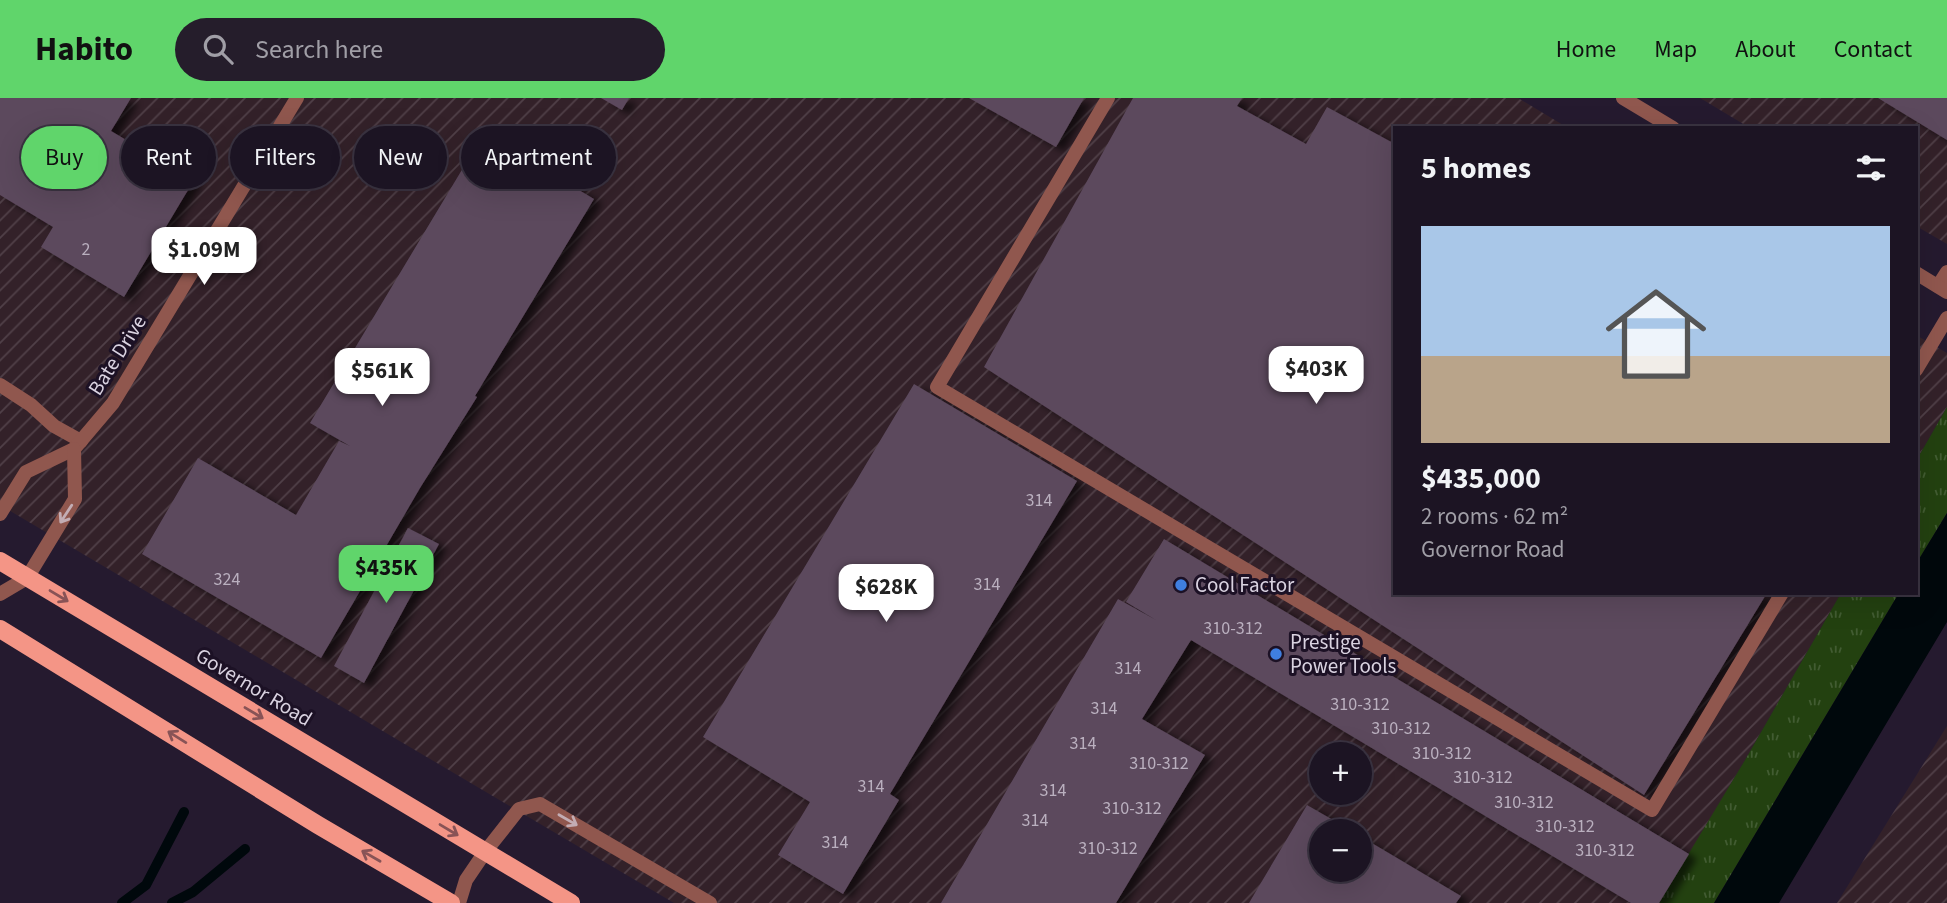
<!DOCTYPE html>
<meta charset="utf-8">
<style>
:root{--surface:#1c1423;--page:#251d2b;--text:#f1f3f6;--muted:#a09ea6;--line:#3a3341;--accent:#60d56b}
body{margin:0;font-family:"Source Sans 3",sans-serif;background:var(--page);color:var(--text);height:100vh;display:flex;flex-direction:column;font-size:26px;white-space:nowrap}
*{box-sizing:border-box;margin:0}
p{font-size:23px;color:var(--muted)}
.icon{flex:none;width:38px;height:38px;fill:none;stroke:currentColor;stroke-width:2;stroke-linecap:round;stroke-linejoin:round}
.map{position:relative;flex:1;overflow:hidden}
.drawer{position:absolute;left:1393px;top:28px;width:525px;height:469px;display:flex;flex-direction:column;background:var(--surface);border-radius:0px;box-shadow:0 7px 28px #0002,0 0 0 2px var(--line)}
.drawer>*{flex:none}
.guide{position:absolute;left:21px;top:28px;width:665px;height:63px;display:flex;gap:14px}
.buttons{position:absolute;left:1309px;top:644px;display:grid;gap:14px}
.buttons a{display:grid;place-items:center;width:63px;height:63px;border-radius:50%;background:var(--surface);box-shadow:0 7px 28px #0002,0 0 0 2px var(--line);font-size:35px}
.price{position:absolute;translate:-50% -60px;padding:0 16px;border-radius:14px;background:#fff;color:#222;font-size:23px;line-height:46px;filter:drop-shadow(0 2px 4px #0008)}
.price::after{content:'';position:absolute;left:50%;top:42px;width:21px;height:16px;margin-left:-10px;background:inherit;clip-path:polygon(0 0,100% 0,50% 100%)}
.price.selected{background:var(--accent);color:#111}
ul{padding:0;list-style:none}
li{display:grid;align-content:center;gap:14px;height:371px;padding:0 28px}
li+li{border-top:2px solid var(--line)}
li span{display:grid;place-items:center;height:217px;border-radius:0px;color:#555}
li>.icon{margin-inline-start:auto}
span .icon{width:126px;height:126px;fill:#fffc;stroke-width:1}
li b{font-size:30px}
h2{display:flex;justify-content:space-between;align-items:center;height:84px;padding:0 28px;font-size:30px}
.chip{padding:0 24px;border-radius:32px;background:var(--surface);box-shadow:0 7px 28px #0002,0 0 0 2px var(--line);font-size:24px;line-height:63px}
.chip.selected{background:var(--accent);color:#111}
header{display:flex;align-items:center;gap:42px;box-sizing:border-box;height:98px;padding:0 35px;background:var(--accent);color:#111}
header strong{font-size:33px}
nav{display:flex;gap:38px;margin-inline-start:auto;font-size:24px}
.search{width:490px;height:63px;background:var(--page);display:flex;align-items:center;gap:18px;box-sizing:border-box;padding:0 24px;border-radius:38px;color:var(--muted);font-size:26px}
.map>svg:first-child{display:block}
.industrial{fill:url(#industrial-furrows);fill-rule:evenodd}
.grass{fill:url(#grass-tufts)}
.water{fill:#00080c}
.lines{fill:none;stroke-linecap:round;stroke-linejoin:round}
.stream{stroke:#00080c;stroke-width:10}
.building{fill:#5c495d;filter:url(#shadow)}
.service{stroke:#90574e;stroke-width:14}
.minor{stroke:#90574e;stroke-width:14}
.primary{stroke:#f49586;stroke-width:18}
.oneway{stroke:#c3adb4}
.oneway2{stroke:#885356}
.shop-dot{fill:#3f7fe0;stroke:#1c1125;stroke-width:2.5}
.labels{text-anchor:middle;stroke-width:6;stroke-linejoin:round;paint-order:stroke}
.number-label{font-size:18px;fill:#bab0bf}
.street-label{font-size:21px;fill:#d9d2e0;stroke:#1c1125}
.poi-label{font-size:21px;fill:#d9d2e0;stroke:#1c1125;text-anchor:start}
</style>
<header>
<strong>Habito</strong>
<div class="search"><svg class="icon" aria-label="search" viewBox="0 0 24 24"><circle cx="10" cy="10" r="6"/><path d="M15 15l6 6"/></svg>Search here</div>
<nav><a>Home</a><a>Map</a><a>About</a><a>Contact</a></nav>
</header>
<div class="map">
<svg width="1947" height="805" viewBox="0 0 1947 805">
<defs>
<pattern id="industrial-furrows" width="10" height="10" patternUnits="userSpaceOnUse" patternTransform="scale(1.75)"><rect width="10" height="10" fill="#332129"/><path d="M-1 1l2-2M0 10L10 0M9 11l2-2" fill="none" stroke="#504048"/></pattern>
<pattern id="grass-tufts" width="24" height="20" patternUnits="userSpaceOnUse" patternTransform="scale(1.75)"><rect width="24" height="20" fill="#234110"/><path d="M3 7l-1-3M5 7V3M7 7l1-3M15 17l-1-3M17 17v-4M19 17l1-3" fill="none" stroke="#425c32"/></pattern>
<filter id="shadow"><feDropShadow dx="8" dy="4.5" stdDeviation="3.5" flood-color="#0009"/></filter>
</defs>
<rect width="100%" height="100%" fill="#251a2f"/>
<g class="industrial">
<path d="M 0,0 L 1518,0 L 1568,30 L 1395,30 L 1395,495 L 1841,495 L 1745,662 L 1660,805 L 674,805 L 0,407 ZM 1321,656 L 1360,656 L 1360,695 L 1321,695 ZM 1321,733 L 1360,733 L 1360,772 L 1321,772 Z"/>
<path d="M 1700,0 L 1947,0 L 1947,146 L 1916,128 L 1916,30 L 1750,30 Z"/>
<path d="M 1916,237 L 1947,255 L 1947,309 L 1916,363 Z"/>
<path d="M 1947,628 L 1947,805 L 1837,805 Z"/>
</g>
<g class="grass">
<path d="M 1947,309 L 1947,415 L 1916,466 L 1916,363 Z"/>
<path d="M 1841,495 L 1899,495 L 1714,805 L 1659,805 L 1745,662 Z"/>
</g>
<path class="water" d="M 1947,415 L 1947,524 L 1779,805 L 1714,805 L 1899,495 L 1916,495 L 1916,466 Z"/>
<g class="lines">
<g class="stream">
<path d="M 122,805 L 146,787 L 184,714"/>
<path d="M 172,805 L 193,794 L 245,751"/>
</g>
</g>
<g class="building">
<path d="M 0,0 L 131,0 L 111,33 L 194,82 L 124,199 L 41,149 L 53,129 L 0,97 Z"/>
<path d="M 601,0 L 629,0 L 622,12 Z"/>
<path d="M 969,0 L 1084,0 L 1056,49 Z"/>
<path d="M 1133,0 L 1242,0 L 1237,8 L 1306,46 L 1327,9 L 1395,46 L 1395,495 L 1767,495 L 1644,697 L 984,269 Z"/>
<path d="M 1878,0 L 1947,0 L 1947,42 Z"/>
<path d="M 484,35 L 594,101 L 475,298 L 477,299 L 420,390 L 321,560 L 142,456 L 198,360 L 296,417 L 339,343 L 350,348 L 310,325 Z"/>
<path d="M 914,286 L 1077,383 L 890,696 L 899,702 L 843,796 L 778,757 L 810,704 L 703,639 Z"/>
<path d="M 408,430 L 439,446 L 364,585 L 334,568 Z"/>
<path d="M 1164,441 L 1689,756 L 1659,805 L 1631,805 L 1191,542 L 1142,621 L 1205,657 L 1116,805 L 941,805 L 1118,501 L 1156,522 L 1126,504 Z"/>
<path d="M 1307,707 L 1352,733 L 1321,733 L 1321,772 L 1360,772 L 1360,738 L 1461,798 L 1456,805 L 1249,805 Z"/>
</g>
<g class="lines">
<g class="service">
<path d="M 1108,0 L 937,289 L 1652,712 L 1782,495"/>
<path d="M 1938,188 L 1947,174"/>
<path d="M 1916,272 L 1947,220"/>
<path d="M 459,805 L 466,782 L 485,754 L 519,711 L 540,706 L 710,805"/>
</g>
<g class="minor">
<path d="M 1623,0 L 1673,30"/>
<path d="M 1916,175 L 1947,194"/>
<path d="M 0,287 L 31,307 L 54,328 L 81,343"/>
<path d="M 0,416 L 26,374 L 74,351 L 113,305 L 297,0"/>
<path d="M 0,496 L 27,480 L 75,401 L 74,351"/>
</g>
<g class="primary">
<path d="M 0,463 L 571,805"/>
<path d="M 0,531 L 318,727 L 451,805"/>
</g>
</g>
<defs><path id="oneway-shaft" d="M-6 0H5M1.5-3L5.5 0L1.5 3" fill="none" stroke-width="1.6" stroke-linecap="round" stroke-linejoin="round" transform="scale(1.75)"/></defs>
<g class="oneway">
<use href="#oneway-shaft" transform="translate(66 416) rotate(123)"/>
<use href="#oneway-shaft" transform="translate(568 722) rotate(30)"/>
</g>
<g class="oneway2">
<use href="#oneway-shaft" transform="translate(59 498) rotate(31)"/>
<use href="#oneway-shaft" transform="translate(254 615) rotate(31)"/>
<use href="#oneway-shaft" transform="translate(177 639) rotate(-148)"/>
<use href="#oneway-shaft" transform="translate(449 732) rotate(31)"/>
<use href="#oneway-shaft" transform="translate(371 758) rotate(-150)"/>
</g>
<g class="shop-dot">
<circle cx="1181" cy="487" r="7"/>
<circle cx="1276" cy="556" r="7"/>
</g>
<g class="labels">
<g class="number-label">
<text x="86" y="157">2</text>
<text x="1039" y="408">314</text>
<text x="227" y="487">324</text>
<text x="987" y="492">314</text>
<text x="1233" y="536">310-312</text>
<text x="1128" y="576">314</text>
<text x="1360" y="612">310-312</text>
<text x="1104" y="616">314</text>
<text x="1401" y="636">310-312</text>
<text x="1083" y="651">314</text>
<text x="1442" y="661">310-312</text>
<text x="1159" y="671">310-312</text>
<text x="1483" y="685">310-312</text>
<text x="871" y="694">314</text>
<text x="1053" y="698">314</text>
<text x="1524" y="710">310-312</text>
<text x="1132" y="716">310-312</text>
<text x="1035" y="728">314</text>
<text x="1565" y="734">310-312</text>
<text x="835" y="750">314</text>
<text x="1108" y="756">310-312</text>
<text x="1605" y="758">310-312</text>
</g>
<g class="street-label">
<text transform="translate(117 257) rotate(-58)" y="7">Bate Drive</text>
<text transform="translate(254 589) rotate(31)" y="7">Governor Road</text>
</g>
<g class="poi-label">
<text x="1195" y="494">Cool Factor</text>
<text x="1290" y="551">Prestige<tspan x="1290" dy="24">Power Tools</tspan></text>
</g>
</g>
</svg>
<div class="buttons">
<a>+</a>
<a>−</a>
</div>
<b class="price" style="left:204px;top:189px">$1.09M</b>
<b class="price" style="left:1316px;top:308px">$403K</b>
<b class="price" style="left:382px;top:310px">$561K</b>
<b class="price selected" style="left:386px;top:507px">$435K</b>
<b class="price" style="left:886px;top:526px">$628K</b>
<div class="guide">
<a class="chip selected">Buy</a>
<a class="chip">Rent</a>
<a class="chip">Filters</a>
<a class="chip">New</a>
<a class="chip">Apartment</a>
</div>
<section class="drawer">
<h2>5 homes<svg class="icon" aria-label="filters" viewBox="0 0 24 24"><path d="M4 7h16M4 17h16"/><circle cx="9" cy="7" r="2"/><circle cx="15" cy="17" r="2"/></svg></h2>
<ul>
<li><span style="background:linear-gradient(#a9c7e8 60%,#b9a48a 0)"><svg class="icon" aria-label="home" viewBox="0 0 24 24"><path d="M3 11l9-7 9 7M6 9v11h12V9"/></svg></span><div><b>$435,000</b><p>2 rooms · 62 m²</p><p>Governor Road</p></div></li>
</ul>
</section>
</div>
